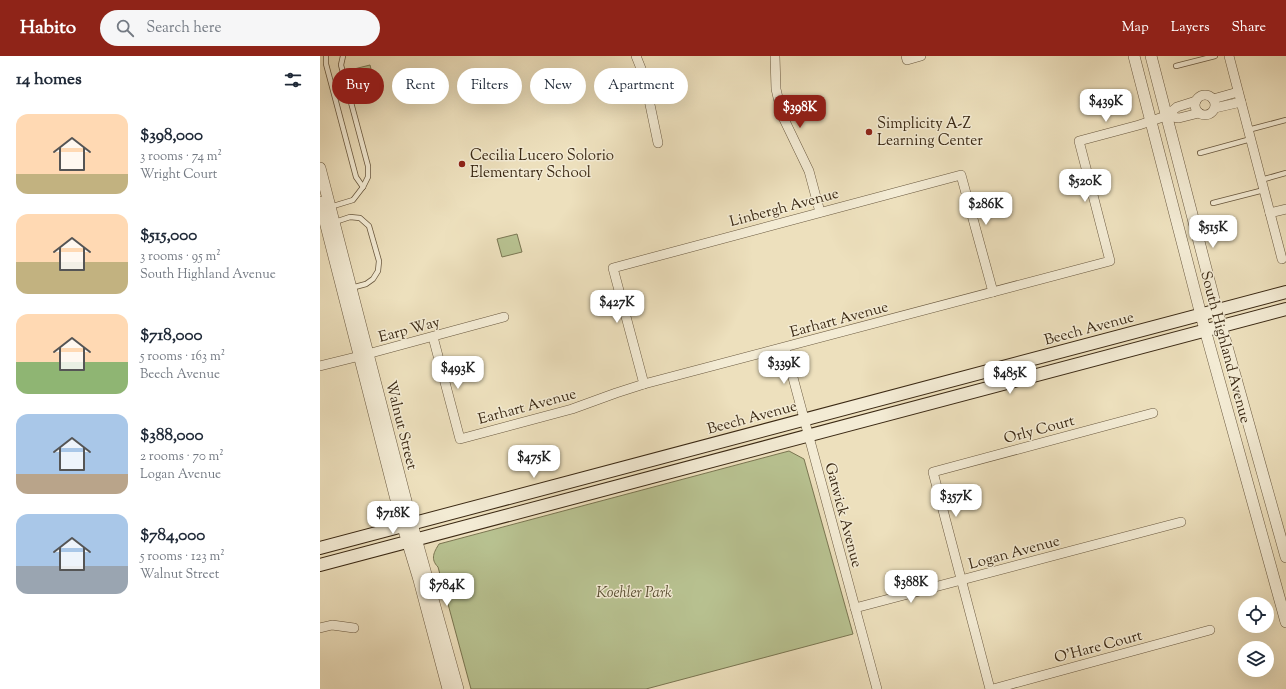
<!DOCTYPE html>
<meta charset="utf-8">
<style>
:root{--surface:#fff;--page:#f6f6f7;--text:#1f2937;--muted:#747a83;--accent:#8f2418}
body{margin:0;font-family:"Sorts Mill Goudy",serif;background:var(--page);color:var(--text);height:100vh;display:flex;flex-direction:column;font-size:15px;white-space:nowrap}
*{box-sizing:border-box;margin:0}
p{font-size:13px;color:var(--muted)}
.icon{flex:none;width:22px;height:22px;fill:none;stroke:currentColor;stroke-width:2;stroke-linecap:round;stroke-linejoin:round}
.map{position:relative;flex:1;overflow:hidden}
.details{display:flex;flex-direction:column;background:var(--surface);width:320px}
.details>*{flex:none}
.top-card{position:absolute;left:12px;top:12px;width:380px;height:36px;display:flex;gap:8px}
.tools{position:absolute;left:918px;top:541px;display:grid;gap:8px}
.tools a{display:grid;place-items:center;width:36px;height:36px;border-radius:50%;background:var(--surface);box-shadow:0 4px 16px #0002;font-size:20px}
.price{position:absolute;translate:-50% -34px;padding:0 9px;border-radius:8px;background:#fff;color:#222;font-size:13px;line-height:26px;filter:drop-shadow(0 1px 2px #0008)}
.price::after{content:'';position:absolute;left:50%;top:24px;width:12px;height:9px;margin-left:-6px;background:inherit;clip-path:polygon(0 0,100% 0,50% 100%)}
.price.on{background:var(--accent);color:#fff}
ul{padding:0;list-style:none}
li{display:flex;align-items:center;gap:12px;height:100px;padding:0 16px}
li span{display:grid;place-items:center;flex:none;width:112px;height:80px;border-radius:12px;color:#555}
li>.icon{margin-inline-start:auto}
span .icon{width:48px;height:48px;fill:#fffc;stroke-width:1}
li b{font-size:17px}
h2{display:flex;justify-content:space-between;align-items:center;height:48px;padding:0 16px;font-size:17px}
.tag{padding:0 14px;border-radius:18px;background:var(--surface);box-shadow:0 4px 16px #0002;font-size:14px;line-height:36px}
.tag.on{background:var(--accent);color:#fff}
header{display:flex;align-items:center;gap:24px;box-sizing:border-box;height:56px;padding:0 20px;background:var(--accent);color:#fff}
header strong{font-size:19px}
nav{display:flex;gap:22px;margin-inline-start:auto;font-size:14px}
.search{width:280px;height:36px;background:var(--page);display:flex;align-items:center;gap:10px;box-sizing:border-box;padding:0 14px;border-radius:22px;color:var(--muted);font-size:15px}
main{display:flex;flex:1;min-height:0}
.map>svg:first-child{display:block}
.green{fill:#b8c291;stroke:#7a7652}
.lines{fill:none;stroke-linecap:round;stroke-linejoin:round}
.service-casing{stroke:#68573e;stroke-width:6}
.minor-casing{stroke:#68573e;stroke-width:10}
.tertiary-casing{stroke:#68573e;stroke-width:12}
.secondary-casing{stroke:#3b2914;stroke-width:14}
.service{stroke:#f3ebd4;stroke-width:4.5}
.minor{stroke:#f3ebd4;stroke-width:9}
.tertiary{stroke:#f3ebd4;stroke-width:11}
.secondary{stroke:#f3ebd4;stroke-width:12}
.poi-dot{fill:#8f2418;stroke:#f3ebd4;stroke-width:1.5}
.labels{text-anchor:middle;stroke-width:3;stroke-linejoin:round;paint-order:stroke}
.poi-label{font-size:15px;fill:#3b2914;stroke:#f3ebd4;text-anchor:start}
.street-label{font-size:15px;fill:#3b2914;stroke:#f3ebd4}
.park-label{font-size:15px;font-style:italic;fill:#5a4f33;stroke:#f3ebd4}
</style>
<header>
<strong>Habito</strong>
<div class="search"><svg class="icon" aria-label="search" viewBox="0 0 24 24"><circle cx="10" cy="10" r="6"/><path d="M15 15l6 6"/></svg>Search here</div>
<nav><a>Map</a><a>Layers</a><a>Share</a></nav>
</header>
<main>
<section class="details">
<h2>14 homes<svg class="icon" aria-label="filters" viewBox="0 0 24 24"><path d="M4 7h16M4 17h16"/><circle cx="9" cy="7" r="2"/><circle cx="15" cy="17" r="2"/></svg></h2>
<ul>
<li><span style="background:linear-gradient(#ffd9b3 75%,#c2b280 0)"><svg class="icon" aria-label="home" viewBox="0 0 24 24"><path d="M3 11l9-7 9 7M6 9v11h12V9"/></svg></span><div><b>$398,000</b><p>3 rooms · 74 m²</p><p>Wright Court</p></div></li>
<li><span style="background:linear-gradient(#ffd9b3 60%,#c2b280 0)"><svg class="icon" aria-label="home" viewBox="0 0 24 24"><path d="M3 11l9-7 9 7M6 9v11h12V9"/></svg></span><div><b>$515,000</b><p>3 rooms · 95 m²</p><p>South Highland Avenue</p></div></li>
<li><span style="background:linear-gradient(#ffd9b3 60%,#8fb573 0)"><svg class="icon" aria-label="home" viewBox="0 0 24 24"><path d="M3 11l9-7 9 7M6 9v11h12V9"/></svg></span><div><b>$718,000</b><p>5 rooms · 163 m²</p><p>Beech Avenue</p></div></li>
<li><span style="background:linear-gradient(#a9c7e8 75%,#b9a48a 0)"><svg class="icon" aria-label="home" viewBox="0 0 24 24"><path d="M3 11l9-7 9 7M6 9v11h12V9"/></svg></span><div><b>$388,000</b><p>2 rooms · 70 m²</p><p>Logan Avenue</p></div></li>
<li><span style="background:linear-gradient(#a9c7e8 65%,#9aa5b1 0)"><svg class="icon" aria-label="home" viewBox="0 0 24 24"><path d="M3 11l9-7 9 7M6 9v11h12V9"/></svg></span><div><b>$784,000</b><p>5 rooms · 123 m²</p><p>Walnut Street</p></div></li>
</ul>
</section>
<div class="map">
<svg width="966" height="633" viewBox="0 0 966 633">
<rect width="100%" height="100%" fill="#ede0bd"/>
<filter id="stains"><feTurbulence type="fractalNoise" baseFrequency=".005" numOctaves="4"/><feColorMatrix values="0 0 0 0 .2 0 0 0 0 .09 0 0 0 0 .02 0 0 0 .5 -.17"/></filter>
<radialGradient id="worn" r=".72"><stop offset=".6" stop-color="#630" stop-opacity="0"/><stop offset="1" stop-color="#630" stop-opacity=".3"/></radialGradient>
<g class="green">
<path d="M 50,9 L 54,25 L 38,29 L 34,13 Z"/>
<path d="M 197,178 L 202,196 L 182,201 L 177,183 Z"/>
<path d="M 469,395 L 484,403 L 533,578 L 326,633 L 151,633 L 118,511 C 110,503 114,496 119,488 Z"/>
</g>
<g class="lines">
<g class="service-casing">
<g id="service">
<path d="M 6,0 L 6,8 L 36,121 L 43,131"/>
<path d="M 856,10 L 895,0"/>
<path d="M 928,74 L 966,64"/>
<path d="M 880,97 L 931,83"/>
<path d="M 941,124 L 966,117"/>
<path d="M 893,147 L 944,134"/>
<path d="M 10,151 L 33,144 L 43,131 L 48,121 L 48,110 L 21,9 L 23,0"/>
<path d="M 15,166 L 30,161 L 40,162 L 49,170 L 59,205 L 58,215 L 53,223 L 46,228 L 31,232"/>
</g>
</g>
<g class="minor-casing">
<g id="minor">
<path d="M 316,0 L 324,20 L 338,87"/>
<path d="M 455,0 L 456,33 L 462,59 L 489,115 L 500,156"/>
<path d="M 586,0 L 587,4 L 601,0"/>
<path d="M 909,0 L 962,203"/>
<circle cx="885" cy="49" r="10"/>
<path d="M 893,43 L 918,36"/>
<path d="M 895,52 L 921,46"/>
<path d="M 846,60 L 859,62 L 879,57"/>
<path d="M 950,157 L 966,153"/>
<path d="M 113,281 L 140,383 L 252,353 L 296,337 L 324,328 L 790,205 L 759,85 L 819,69 L 846,60 L 857,51 L 876,45"/>
<path d="M 465,292 L 557,633"/>
<path d="M 0,310 L 40,300 L 184,261"/>
<path d="M 324,328 L 293,212 L 641,119 L 673,236"/>
<path d="M 535,552 L 861,466"/>
<path d="M 0,572 L 12,569 L 34,572"/>
<path d="M 670,633 L 613,416 L 833,357"/>
<path d="M 673,633 L 890,574"/>
</g>
</g>
<g class="tertiary-casing">
<g id="tertiary">
<path d="M 814,0 L 881,259 L 966,566"/>
<path d="M 831,0 L 897,255 L 966,501"/>
<path d="M 0,112 L 92,468 L 138,633"/>
<path d="M 0,146 L 83,471 L 99,524 L 128,633"/>
</g>
</g>
<g class="secondary-casing">
<g id="secondary">
<path d="M 0,492 L 966,236"/>
<path d="M 0,509 L 966,253"/>
</g>
</g>
<use href="#service" class="service"/>
<use href="#minor" class="minor"/>
<use href="#tertiary" class="tertiary"/>
<use href="#secondary" class="secondary"/>
</g>
<g class="poi-dot">
<circle cx="549" cy="76" r="4"/>
<circle cx="142" cy="108" r="4"/>
</g>
<g class="labels">
<g class="poi-label">
<text x="557" y="72">Simplicity A-Z<tspan x="557" dy="17">Learning Center</tspan></text>
<text x="150" y="104">Cecilia Lucero Solorio<tspan x="150" dy="17">Elementary School</tspan></text>
</g>
<g class="street-label">
<text transform="translate(464 151) rotate(-15)" y="5">Linbergh Avenue</text>
<text transform="translate(519 263) rotate(-15)" y="5">Earhart Avenue</text>
<text transform="translate(769 272) rotate(-15)" y="5">Beech Avenue</text>
<text transform="translate(89 273) rotate(-15)" y="5">Earp Way</text>
<text transform="translate(906 291) rotate(75)" y="5">South Highland Avenue</text>
<text transform="translate(207 350) rotate(-15)" y="5">Earhart Avenue</text>
<text transform="translate(432 361) rotate(-15)" y="5">Beech Avenue</text>
<text transform="translate(82 369) rotate(76)" y="5">Walnut Street</text>
<text transform="translate(719 373) rotate(-15)" y="5">Orly Court</text>
<text transform="translate(524 459) rotate(75)" y="5">Gatwick Avenue</text>
<text transform="translate(694 496) rotate(-15)" y="5">Logan Avenue</text>
<text transform="translate(778 590) rotate(-15)" y="5">O'Hare Court</text>
</g>
<g class="park-label">
<text x="314" y="541">Koehler Park</text>
</g>
</g>
<rect width="100%" height="100%" filter="url(#stains)"/>
<rect width="100%" height="100%" fill="url(#worn)"/>
</svg>
<div class="tools">
<a><svg class="icon" aria-label="locate" viewBox="0 0 24 24"><circle cx="12" cy="12" r="6"/><path d="M12 2v4M12 18v4M2 12h4M18 12h4"/></svg></a>
<a><svg class="icon" aria-label="layers" viewBox="0 0 24 24"><path d="M12 4l9 5-9 5-9-5zM3 14l9 5 9-5"/></svg></a>
</div>
<b class="price" style="left:786px;top:67px">$439K</b>
<b class="price on" style="left:480px;top:73px">$398K</b>
<b class="price" style="left:765px;top:147px">$520K</b>
<b class="price" style="left:666px;top:170px">$286K</b>
<b class="price" style="left:893px;top:193px">$515K</b>
<b class="price" style="left:297px;top:268px">$427K</b>
<b class="price" style="left:464px;top:329px">$339K</b>
<b class="price" style="left:138px;top:334px">$493K</b>
<b class="price" style="left:690px;top:339px">$485K</b>
<b class="price" style="left:214px;top:423px">$475K</b>
<b class="price" style="left:636px;top:462px">$357K</b>
<b class="price" style="left:73px;top:479px">$718K</b>
<b class="price" style="left:591px;top:548px">$388K</b>
<b class="price" style="left:127px;top:551px">$784K</b>
<div class="top-card">
<a class="tag on">Buy</a>
<a class="tag">Rent</a>
<a class="tag">Filters</a>
<a class="tag">New</a>
<a class="tag">Apartment</a>
</div>
</div>
</main>
